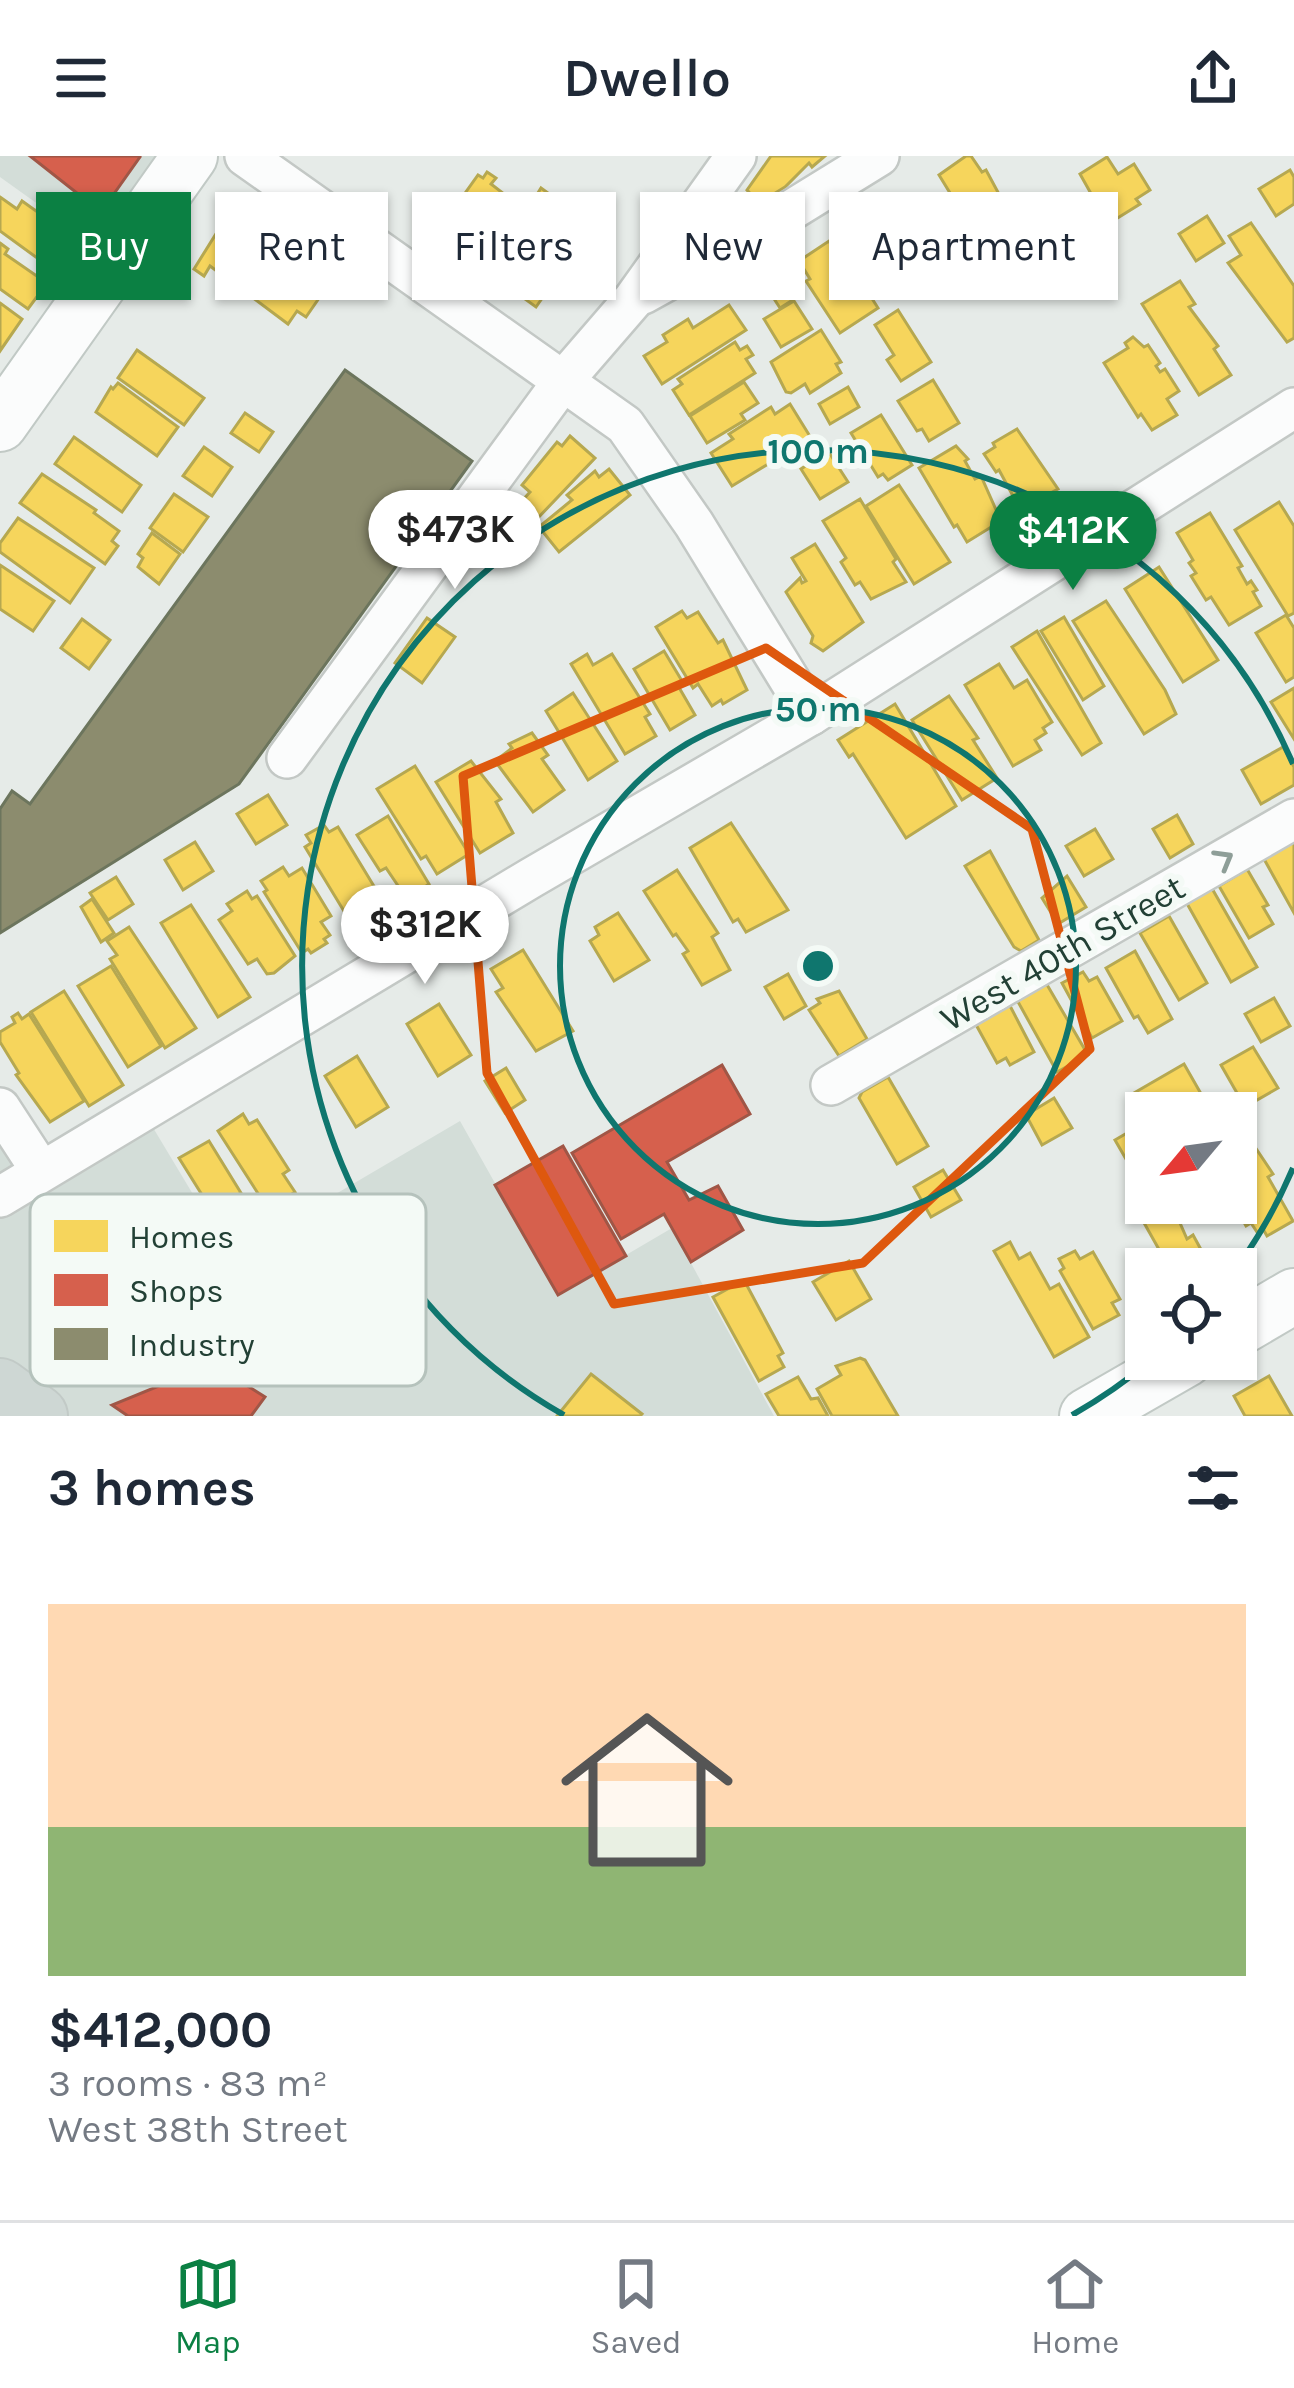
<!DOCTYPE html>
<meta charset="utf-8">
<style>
:root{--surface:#fff;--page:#f2f2f3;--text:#1f2937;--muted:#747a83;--line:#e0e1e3;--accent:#0b8043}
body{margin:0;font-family:Karla,sans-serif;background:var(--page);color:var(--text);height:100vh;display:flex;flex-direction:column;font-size:45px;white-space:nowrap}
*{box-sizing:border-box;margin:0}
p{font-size:39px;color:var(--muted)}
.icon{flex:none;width:66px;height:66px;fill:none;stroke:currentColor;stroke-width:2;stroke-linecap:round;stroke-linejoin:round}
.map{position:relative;height:1260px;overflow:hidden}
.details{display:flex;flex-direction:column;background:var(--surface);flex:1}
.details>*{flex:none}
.top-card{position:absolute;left:36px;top:36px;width:1224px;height:108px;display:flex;gap:24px}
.needle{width:78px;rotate:241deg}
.controls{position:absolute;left:1125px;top:936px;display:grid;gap:24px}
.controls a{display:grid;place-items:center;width:132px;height:132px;border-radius:0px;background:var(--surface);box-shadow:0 3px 9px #0004;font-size:60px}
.price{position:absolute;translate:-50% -102px;padding:0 27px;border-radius:42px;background:#fff;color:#222;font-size:39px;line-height:78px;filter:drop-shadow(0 3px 6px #0008)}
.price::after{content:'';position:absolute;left:50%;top:72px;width:36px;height:27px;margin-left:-18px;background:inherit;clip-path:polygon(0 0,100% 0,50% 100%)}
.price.active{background:var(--accent);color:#fff}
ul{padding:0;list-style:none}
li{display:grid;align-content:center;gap:24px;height:636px;padding:0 48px}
li span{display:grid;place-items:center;height:372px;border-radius:0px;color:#555}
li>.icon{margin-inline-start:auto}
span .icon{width:216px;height:216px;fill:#fffc;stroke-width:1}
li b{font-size:51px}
h2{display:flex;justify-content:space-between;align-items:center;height:144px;padding:0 48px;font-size:51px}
.tag{padding:0 42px;border-radius:0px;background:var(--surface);box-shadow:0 3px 9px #0004;font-size:42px;line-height:108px}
.tag.active{background:var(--accent);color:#fff}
header{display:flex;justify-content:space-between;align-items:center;height:156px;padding:0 48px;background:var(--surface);font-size:54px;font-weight:600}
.menu{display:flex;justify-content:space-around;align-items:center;height:168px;border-top:3px solid var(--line);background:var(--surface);font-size:33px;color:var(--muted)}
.menu a{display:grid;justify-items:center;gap:6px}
.menu .active{color:var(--accent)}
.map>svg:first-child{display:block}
.built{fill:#d3ddd8}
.homes{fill:#f6d55c;stroke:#b6a850;stroke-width:3}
.shops{fill:#d6604d;stroke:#a05646;stroke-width:3}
.industry{fill:#8c8c6e;stroke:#6c755d;stroke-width:3}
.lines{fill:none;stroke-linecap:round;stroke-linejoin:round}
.street-casing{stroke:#c3c8c5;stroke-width:44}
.secondary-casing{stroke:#c1c9c5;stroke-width:58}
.primary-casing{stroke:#c2cac7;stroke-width:64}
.street{stroke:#fbfcfc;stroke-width:39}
.secondary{stroke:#fbfcfc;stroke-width:54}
.primary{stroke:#ced7d4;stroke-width:60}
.oneway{stroke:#8e9e98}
.marked{fill:none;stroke:#de580e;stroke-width:9;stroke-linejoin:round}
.ring{fill:none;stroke:#0f766e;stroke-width:6}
.labels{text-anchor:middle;stroke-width:12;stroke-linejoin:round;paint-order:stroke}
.street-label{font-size:36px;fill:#224035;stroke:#f4faf6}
.key{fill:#f4faf6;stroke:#b5c2bc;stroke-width:3}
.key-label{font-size:33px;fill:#224035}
.centre{fill:#0f766e;stroke:#f4faf6;stroke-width:6}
.ring-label{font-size:36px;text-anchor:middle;font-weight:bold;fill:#0f766e;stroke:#f4faf6;stroke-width:12;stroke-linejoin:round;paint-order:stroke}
</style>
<header><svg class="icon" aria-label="menu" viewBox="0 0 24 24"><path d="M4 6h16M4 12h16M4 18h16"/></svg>Dwello<svg class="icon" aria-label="share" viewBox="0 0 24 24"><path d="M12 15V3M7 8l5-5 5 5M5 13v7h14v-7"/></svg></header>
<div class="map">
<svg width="1294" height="1260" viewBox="0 0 1294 1260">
<rect width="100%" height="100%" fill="#e6ebe8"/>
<g class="built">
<path d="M 0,0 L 190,0 L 116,104 L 0,21 Z"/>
<path d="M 0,952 L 41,1014 L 143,955 L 230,1100 L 460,965 L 558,1139 L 672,1072 L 774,1260 L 0,1260 Z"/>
</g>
<g class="homes">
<path d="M 771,0 L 825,0 L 812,11 L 809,7 L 785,31 L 759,47 L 747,34 Z"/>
<path d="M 966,0 L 971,0 L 982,16 L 986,14 L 1014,66 L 978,89 L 946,39 L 950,37 L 939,19 Z"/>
<path d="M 1107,1 L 1118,18 L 1134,8 L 1150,34 L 1136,43 L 1140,48 L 1108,68 L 1080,18 Z"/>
<path d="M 1290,14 L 1294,21 L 1294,48 L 1276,60 L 1259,33 Z"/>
<path d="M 487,16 L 496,22 L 491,28 L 508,41 L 467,100 L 436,78 L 478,19 L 483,22 Z"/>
<path d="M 541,32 L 559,45 L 501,129 L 477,112 L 481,108 L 474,103 L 514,44 L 520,49 L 533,45 Z"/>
<path d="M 0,41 L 17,53 L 22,45 L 36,55 L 38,52 L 75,77 L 51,112 L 0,75 Z"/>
<path d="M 241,50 L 259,63 L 266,53 L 276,59 L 268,71 L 282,80 L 290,69 L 329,100 L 322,111 L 327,114 L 317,127 L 326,132 L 306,161 L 297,155 L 288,168 L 210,110 L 204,120 L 194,113 L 229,57 L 233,60 Z"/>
<path d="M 570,56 L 592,71 L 536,151 L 507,130 L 550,70 L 557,75 Z"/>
<path d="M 895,57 L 913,83 L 929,74 L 947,104 L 928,116 L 924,107 L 893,126 L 864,76 Z"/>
<path d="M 1207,60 L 1224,87 L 1196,105 L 1179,78 Z"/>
<path d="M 1251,67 L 1294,130 L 1294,182 L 1287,186 L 1228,107 L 1241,99 L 1229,80 Z"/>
<path d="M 829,85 L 835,95 L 840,92 L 878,152 L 840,177 L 806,125 L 810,123 L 799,105 Z"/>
<path d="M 0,87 L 8,93 L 5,98 L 47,127 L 28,153 L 0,133 Z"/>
<path d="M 776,103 L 799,140 L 780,152 L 756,115 Z"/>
<path d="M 1180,125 L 1195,148 L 1189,151 L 1218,190 L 1214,193 L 1231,219 L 1199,239 L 1142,148 Z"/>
<path d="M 794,145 L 812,173 L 781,191 L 764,163 Z"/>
<path d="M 0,147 L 22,163 L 0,195 Z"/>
<path d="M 729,149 L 746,174 L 662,228 L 644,200 L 667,186 L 663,179 L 688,163 L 693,172 Z"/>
<path d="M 898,154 L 931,206 L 901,225 L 887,204 L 894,199 L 875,169 Z"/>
<path d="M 821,174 L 841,206 L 836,208 L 841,217 L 810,237 L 805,228 L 791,237 L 786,236 L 771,206 Z"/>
<path d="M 1133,181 L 1144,191 L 1148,189 L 1160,207 L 1156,210 L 1160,216 L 1165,213 L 1179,235 L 1167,243 L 1177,259 L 1152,274 L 1141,258 L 1138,261 L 1104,207 L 1128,192 L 1125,187 Z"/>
<path d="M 735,186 L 740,194 L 747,190 L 753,199 L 746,203 L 755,217 L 689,259 L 673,234 L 682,228 L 678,223 Z"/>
<path d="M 137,194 L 204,242 L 184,269 L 118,222 Z"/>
<path d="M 933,224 L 959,267 L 929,285 L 922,273 L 917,275 L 898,245 Z"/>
<path d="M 744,226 L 758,247 L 741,258 L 745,264 L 707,287 L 690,260 Z"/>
<path d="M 118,227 L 178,271 L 157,300 L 96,256 L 111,231 L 113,233 Z"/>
<path d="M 848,231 L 859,251 L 830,268 L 819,248 Z"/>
<path d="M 790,248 L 811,282 L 732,330 L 711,297 L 733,283 L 729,278 L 771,251 L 775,258 Z"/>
<path d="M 245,257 L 273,276 L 259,296 L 231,277 Z"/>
<path d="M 881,259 L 912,309 L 888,324 L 883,318 L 878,321 L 851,277 Z"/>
<path d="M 1017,273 L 1058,333 L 1020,353 L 999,314 L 996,316 L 984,298 L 995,291 L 993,287 Z"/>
<path d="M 570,280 L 595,302 L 536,364 L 518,349 L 530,336 L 522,329 L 557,286 L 562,290 Z"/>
<path d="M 74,281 L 141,329 L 122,356 L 55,308 Z"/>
<path d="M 956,290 L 968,303 L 965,305 L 975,323 L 981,320 L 1001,365 L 967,386 L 957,369 L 954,371 L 919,312 Z"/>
<path d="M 204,291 L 232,311 L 212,340 L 183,320 Z"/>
<path d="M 828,295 L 848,326 L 820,343 L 801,313 Z"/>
<path d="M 609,313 L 630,339 L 559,396 L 539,371 L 572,344 L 567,339 L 595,315 L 599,321 Z"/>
<path d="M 42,318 L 96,354 L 94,357 L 119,375 L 112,385 L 118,390 L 105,408 L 20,347 Z"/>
<path d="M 899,329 L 950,406 L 914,428 L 866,350 Z"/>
<path d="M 174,338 L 208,361 L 183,396 L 150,372 Z"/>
<path d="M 860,343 L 896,403 L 893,406 L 906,426 L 871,443 L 860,426 L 855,429 L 841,406 L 846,402 L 823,365 Z"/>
<path d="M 1279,346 L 1294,370 L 1294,457 L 1288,460 L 1235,374 Z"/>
<path d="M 1210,357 L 1242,410 L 1238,412 L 1247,428 L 1251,425 L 1257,434 L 1253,436 L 1261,450 L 1229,469 L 1211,441 L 1206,444 L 1191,420 L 1196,417 L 1189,407 L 1193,404 L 1177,377 Z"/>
<path d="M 18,362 L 94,412 L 70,447 L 0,396 L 0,387 Z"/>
<path d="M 152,377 L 180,398 L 159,428 L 138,411 L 143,402 L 138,398 Z"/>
<path d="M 815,388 L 863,466 L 823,495 L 811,487 L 813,480 L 786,436 L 800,422 L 802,427 L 806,425 L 792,402 Z"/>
<path d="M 0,409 L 54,445 L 33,475 L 0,453 Z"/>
<path d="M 1159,411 L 1218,504 L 1183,526 L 1125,433 Z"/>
<path d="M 1106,445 L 1165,534 L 1176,558 L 1144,578 L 1073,465 Z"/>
<path d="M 682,455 L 687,462 L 698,456 L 718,487 L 723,484 L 747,534 L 723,548 L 721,544 L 712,550 L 698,528 L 693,532 L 656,471 Z"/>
<path d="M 1286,459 L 1294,472 L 1294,521 L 1286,526 L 1256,477 Z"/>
<path d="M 1064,461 L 1104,530 L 1083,544 L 1041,475 Z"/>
<path d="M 427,462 L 455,481 L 422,527 L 395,507 Z"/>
<path d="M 82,463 L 110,484 L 89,513 L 61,492 Z"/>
<path d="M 1037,475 L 1101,587 L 1082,599 L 1012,491 Z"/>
<path d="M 664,495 L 682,525 L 677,528 L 695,559 L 670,574 L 634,513 Z"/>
<path d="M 587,498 L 593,509 L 612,498 L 650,558 L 645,561 L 656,580 L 625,598 L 571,508 Z"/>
<path d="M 999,508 L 1014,532 L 1027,524 L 1052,566 L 1043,572 L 1046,577 L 1035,584 L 1041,594 L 1013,610 L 965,529 Z"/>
<path d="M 1294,532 L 1294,583 L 1271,546 Z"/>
<path d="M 573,537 L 617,605 L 588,624 L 546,555 Z"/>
<path d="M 949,540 L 978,582 L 973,584 L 997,622 L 962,644 L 912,564 Z"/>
<path d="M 895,548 L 956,650 L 906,682 L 853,598 L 849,601 L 838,584 Z"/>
<path d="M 532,577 L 548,599 L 542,603 L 564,634 L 533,656 L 495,605 L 512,592 L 509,588 Z"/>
<path d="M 1283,591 L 1294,611 L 1294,629 L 1261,648 L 1242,614 Z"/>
<path d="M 471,605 L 501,643 L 496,646 L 513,677 L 480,697 L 436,626 Z"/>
<path d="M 415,610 L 469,698 L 437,718 L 426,700 L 421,703 L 377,633 Z"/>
<path d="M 268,639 L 287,669 L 256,688 L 237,658 Z"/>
<path d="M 1177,659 L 1193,688 L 1170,702 L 1153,673 Z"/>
<path d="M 388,660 L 429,728 L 407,743 L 386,712 L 380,715 L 357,679 Z"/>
<path d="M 731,667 L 788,754 L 746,776 L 738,763 L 733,766 L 690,692 Z"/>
<path d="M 324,669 L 329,676 L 338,671 L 386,750 L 353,770 L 305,691 L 311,687 L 306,679 Z"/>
<path d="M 1095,673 L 1113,703 L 1084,720 L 1066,690 Z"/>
<path d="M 195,686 L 213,715 L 183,734 L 165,704 Z"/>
<path d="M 1294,686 L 1294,757 L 1264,703 Z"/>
<path d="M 990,695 L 1039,784 L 1021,795 L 1014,791 L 965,710 Z"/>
<path d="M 283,711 L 289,720 L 302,712 L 331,760 L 321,766 L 330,779 L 324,783 L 327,787 L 311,797 L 308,793 L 302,797 L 264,736 L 267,734 L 261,725 Z"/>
<path d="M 1247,713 L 1268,749 L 1263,751 L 1273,768 L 1249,782 L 1219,730 Z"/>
<path d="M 677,714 L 718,777 L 712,781 L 730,814 L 702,829 L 683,798 L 688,795 L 676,778 L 673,780 L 644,735 Z"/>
<path d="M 1067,720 L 1086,751 L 1058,768 L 1042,742 Z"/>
<path d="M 116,721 L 133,748 L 108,764 L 90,737 Z"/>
<path d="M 1210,729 L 1257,811 L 1231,826 L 1185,744 Z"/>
<path d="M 247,735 L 252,743 L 257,740 L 295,800 L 274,817 L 267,818 L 257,803 L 248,808 L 219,764 L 232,755 L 227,748 Z"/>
<path d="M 92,743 L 114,777 L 101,786 L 81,751 Z"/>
<path d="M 191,749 L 250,841 L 218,861 L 161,767 Z"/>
<path d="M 618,757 L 649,804 L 614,825 L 590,785 L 599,779 L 595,771 Z"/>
<path d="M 1169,760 L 1207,827 L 1179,844 L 1140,777 Z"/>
<path d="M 129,771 L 196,872 L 165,892 L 110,803 L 117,799 L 107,785 Z"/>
<path d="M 523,794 L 573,875 L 536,895 L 496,836 L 503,832 L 491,813 Z"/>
<path d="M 1135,795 L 1172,863 L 1148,877 L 1138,860 L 1134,862 L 1106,812 Z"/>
<path d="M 111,810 L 161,890 L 128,911 L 78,830 Z"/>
<path d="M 1083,816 L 1089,825 L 1097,821 L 1122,865 L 1092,882 L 1062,827 Z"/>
<path d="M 788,818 L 806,850 L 784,863 L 765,831 Z"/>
<path d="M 1046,827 L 1088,899 L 1057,916 L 1017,844 Z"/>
<path d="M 64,835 L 123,929 L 89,950 L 31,856 Z"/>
<path d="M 839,835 L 867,883 L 839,900 L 809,854 L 820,847 L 817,843 Z"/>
<path d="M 1274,842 L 1290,870 L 1261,886 L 1245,858 Z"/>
<path d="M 1008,846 L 1034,896 L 1010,909 L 1006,902 L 997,907 L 974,865 Z"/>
<path d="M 439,848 L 471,899 L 438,920 L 407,868 Z"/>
<path d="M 18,857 L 22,863 L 29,858 L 84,945 L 50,966 L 16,919 L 19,917 L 0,886 L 0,876 L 15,867 L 12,861 Z"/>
<path d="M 1253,891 L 1278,932 L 1245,951 L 1221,909 Z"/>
<path d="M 357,900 L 388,951 L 356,971 L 325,920 Z"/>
<path d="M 1184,908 L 1212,957 L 1146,957 L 1146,975 L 1127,941 Z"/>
<path d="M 506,912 L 525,944 L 505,957 L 485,925 Z"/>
<path d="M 888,921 L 928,990 L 897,1008 L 859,942 L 862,936 Z"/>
<path d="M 1054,942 L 1072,972 L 1042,989 L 1026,959 Z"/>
<path d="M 243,958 L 249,968 L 257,964 L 289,1014 L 283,1018 L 295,1036 L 268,1053 L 218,975 Z"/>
<path d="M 1139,970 L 1146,982 L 1146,1002 L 1130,1010 L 1115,984 Z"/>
<path d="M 1249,982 L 1273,1018 L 1268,1021 L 1293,1065 L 1267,1080 L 1263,1073 L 1257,1076 L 1251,1067 L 1246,1070 L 1233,1047 L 1236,990 Z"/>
<path d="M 209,985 L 241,1037 L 234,1041 L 251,1069 L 229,1082 L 179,1002 Z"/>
<path d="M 943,1014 L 961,1044 L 931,1061 L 914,1031 Z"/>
<path d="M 1168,1051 L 1173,1051 L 1187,1083 L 1193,1079 L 1210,1110 L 1170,1113 L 1143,1065 Z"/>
<path d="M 1010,1086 L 1019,1103 L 1030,1097 L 1050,1133 L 1059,1128 L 1089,1181 L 1054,1201 L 994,1095 Z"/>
<path d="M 1075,1095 L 1080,1103 L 1093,1096 L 1120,1143 L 1112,1147 L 1119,1159 L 1093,1173 L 1060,1115 L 1064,1112 L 1059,1103 Z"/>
<path d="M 849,1105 L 871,1143 L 836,1164 L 813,1126 Z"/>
<path d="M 744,1124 L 783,1197 L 778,1200 L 784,1211 L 759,1225 L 713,1141 Z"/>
<path d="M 860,1202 L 865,1204 L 898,1260 L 832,1260 L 817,1233 L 841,1219 L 836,1210 Z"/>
<path d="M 591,1218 L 642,1258 L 640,1260 L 557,1260 Z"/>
<path d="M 1269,1220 L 1292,1260 L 1245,1260 L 1234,1240 Z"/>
<path d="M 798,1221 L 811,1243 L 818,1242 L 828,1260 L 779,1260 L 766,1238 Z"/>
</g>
<g class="shops">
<path d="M 30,0 L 139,0 L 140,1 L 101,56 Z"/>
<path d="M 722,909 L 750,958 L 667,1006 L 689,1044 L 718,1030 L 743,1074 L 691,1106 L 664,1058 L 621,1083 L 572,997 Z"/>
<path d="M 563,990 L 626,1100 L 558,1139 L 495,1029 Z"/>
<path d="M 216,1210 L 265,1241 L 251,1260 L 128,1260 L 112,1249 L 188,1218 L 203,1229 Z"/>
</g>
<path class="industry" d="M 345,214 L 472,305 L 239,628 L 0,777 L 0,653 L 12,635 L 30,648 Z"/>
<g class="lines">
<g class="street-casing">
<g id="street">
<path d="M 245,0 L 625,269 L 694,368 L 811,559"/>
<path d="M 643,138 L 764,71 L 879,0"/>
<path d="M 287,602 L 563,225 L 633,144 L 736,0"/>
<path d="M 831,929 L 1294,663"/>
<path d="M 0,952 L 41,1015"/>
<path d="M 0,1041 L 531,722 L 811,559 L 1294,252"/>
</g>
</g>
<g class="secondary-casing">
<g id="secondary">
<path d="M 0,268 L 190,0"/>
<path d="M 1236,1174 L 1294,1140"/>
<path d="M 1087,1260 L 1186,1203"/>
</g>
</g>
<g class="primary-casing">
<path id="primary" d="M 0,1233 L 37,1260"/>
</g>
<use href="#street" class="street"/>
<use href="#secondary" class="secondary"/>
<use href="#primary" class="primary"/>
</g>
<defs><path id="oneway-chevron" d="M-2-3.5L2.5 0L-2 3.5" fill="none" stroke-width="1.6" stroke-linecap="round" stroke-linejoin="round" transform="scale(3)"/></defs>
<use class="oneway" href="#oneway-chevron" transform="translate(1224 703) rotate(-30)"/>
<path class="marked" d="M 766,492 L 1032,673 L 1090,893 L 863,1107 L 614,1148 L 487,917 L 463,620 Z"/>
<g class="ring">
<circle cx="818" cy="810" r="258"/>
<path d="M1293 1012A516 516 0 0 1 1238 1110M1150 1205A516 516 0 0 1 1072 1259M564 1259A516 516 0 1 1 1293 608"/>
</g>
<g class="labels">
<g class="street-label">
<text transform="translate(1062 796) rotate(-30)" y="13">West 40th Street</text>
</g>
</g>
<rect x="30" y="1038" width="396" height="192" rx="18" class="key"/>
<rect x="54" y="1064" width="54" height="32" fill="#f6d55c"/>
<rect x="54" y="1118" width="54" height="32" fill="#d6604d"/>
<rect x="54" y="1172" width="54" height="32" fill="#8c8c6e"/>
<g class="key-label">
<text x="129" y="1092">Homes</text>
<text x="129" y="1146">Shops</text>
<text x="129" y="1200">Industry</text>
</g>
<circle cx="818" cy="810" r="18" class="centre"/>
<g class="ring-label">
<text x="818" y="307">100 m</text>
<text x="818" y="565">50 m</text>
</g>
</svg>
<div class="controls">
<a><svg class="needle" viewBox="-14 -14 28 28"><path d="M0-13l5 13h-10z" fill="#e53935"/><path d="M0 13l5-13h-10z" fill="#747a83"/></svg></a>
<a><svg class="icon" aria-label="locate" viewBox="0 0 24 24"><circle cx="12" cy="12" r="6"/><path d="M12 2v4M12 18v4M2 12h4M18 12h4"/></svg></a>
</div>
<b class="price" style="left:455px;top:436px">$473K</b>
<b class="price active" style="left:1073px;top:437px">$412K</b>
<b class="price" style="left:425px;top:831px">$312K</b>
<div class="top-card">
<a class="tag active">Buy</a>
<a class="tag">Rent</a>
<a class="tag">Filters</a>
<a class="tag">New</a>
<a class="tag">Apartment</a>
</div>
</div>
<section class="details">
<h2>3 homes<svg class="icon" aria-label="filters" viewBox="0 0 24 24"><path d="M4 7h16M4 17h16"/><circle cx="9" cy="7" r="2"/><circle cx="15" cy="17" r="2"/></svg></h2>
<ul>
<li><span style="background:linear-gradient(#ffd9b3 60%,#8fb573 0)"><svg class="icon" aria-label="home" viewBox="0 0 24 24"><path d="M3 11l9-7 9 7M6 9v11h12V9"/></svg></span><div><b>$412,000</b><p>3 rooms · 83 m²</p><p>West 38th Street</p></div></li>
</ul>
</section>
<nav class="menu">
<a class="active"><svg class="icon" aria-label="map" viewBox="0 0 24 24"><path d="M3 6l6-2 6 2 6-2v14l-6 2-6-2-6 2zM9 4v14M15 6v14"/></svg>Map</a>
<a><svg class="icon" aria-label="saved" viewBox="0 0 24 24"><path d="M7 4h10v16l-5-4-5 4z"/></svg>Saved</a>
<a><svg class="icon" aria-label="home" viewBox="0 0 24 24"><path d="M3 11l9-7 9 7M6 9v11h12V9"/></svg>Home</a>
</nav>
